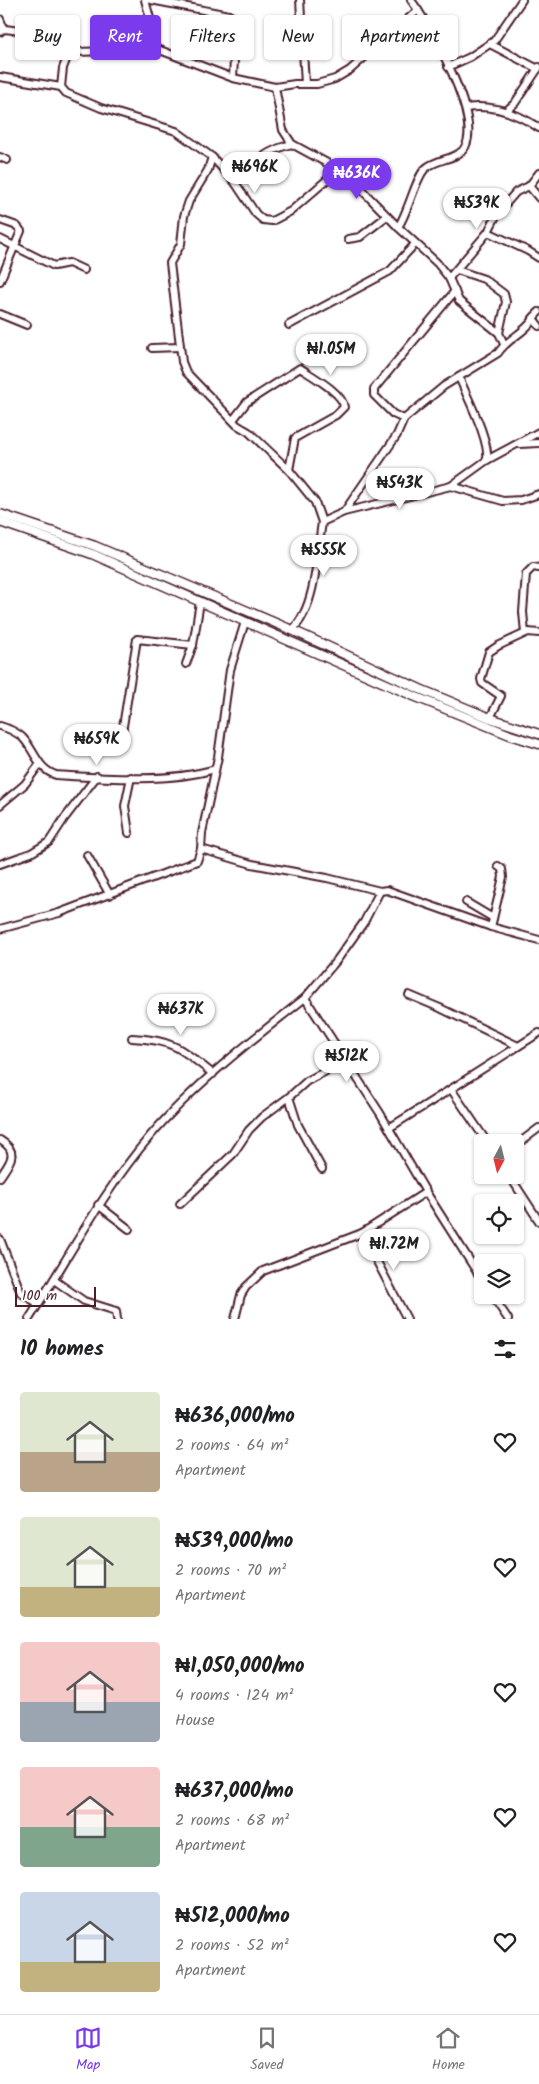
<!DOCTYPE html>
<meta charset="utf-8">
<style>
:root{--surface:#fff;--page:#f2f2f2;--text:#202124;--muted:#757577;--line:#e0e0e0;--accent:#7c3aed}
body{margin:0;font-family:Kalam,sans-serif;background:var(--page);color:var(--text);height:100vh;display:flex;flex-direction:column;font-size:19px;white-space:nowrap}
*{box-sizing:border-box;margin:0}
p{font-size:16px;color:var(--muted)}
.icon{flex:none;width:28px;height:28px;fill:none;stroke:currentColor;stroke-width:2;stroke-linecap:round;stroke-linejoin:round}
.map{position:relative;height:1319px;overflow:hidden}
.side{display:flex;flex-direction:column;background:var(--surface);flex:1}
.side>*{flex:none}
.banner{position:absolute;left:15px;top:15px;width:510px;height:45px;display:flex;gap:10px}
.needle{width:32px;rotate:187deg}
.buttons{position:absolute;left:474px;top:1134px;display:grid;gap:10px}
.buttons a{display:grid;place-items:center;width:50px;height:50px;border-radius:5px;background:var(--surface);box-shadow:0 1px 4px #0004;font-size:25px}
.scale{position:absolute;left:15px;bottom:12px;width:81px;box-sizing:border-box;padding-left:5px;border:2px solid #4a1f2b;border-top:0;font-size:14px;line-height:18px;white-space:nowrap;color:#4a1f2b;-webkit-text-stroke:4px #fff;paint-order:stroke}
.price{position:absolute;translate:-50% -42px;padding:0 11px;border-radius:18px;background:#fff;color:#222;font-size:16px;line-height:32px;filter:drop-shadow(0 1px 2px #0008)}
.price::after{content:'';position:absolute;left:50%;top:30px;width:15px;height:11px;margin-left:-8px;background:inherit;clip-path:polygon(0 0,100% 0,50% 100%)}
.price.current{background:var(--accent);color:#fff}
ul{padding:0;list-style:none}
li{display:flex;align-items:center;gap:15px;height:125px;padding:0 20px}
li span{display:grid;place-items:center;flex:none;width:140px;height:100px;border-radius:5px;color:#555}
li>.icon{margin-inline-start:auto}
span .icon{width:60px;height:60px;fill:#fffc;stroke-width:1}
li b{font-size:21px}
h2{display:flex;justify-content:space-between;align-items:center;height:60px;padding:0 20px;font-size:21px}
.tag{padding:0 18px;border-radius:5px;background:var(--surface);box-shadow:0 1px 4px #0004;font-size:18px;line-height:45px}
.tag.current{background:var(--accent);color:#fff}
.tabs{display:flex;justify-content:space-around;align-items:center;height:70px;border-top:1px solid var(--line);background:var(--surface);font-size:14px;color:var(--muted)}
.tabs a{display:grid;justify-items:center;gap:2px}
.tabs .current{color:var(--accent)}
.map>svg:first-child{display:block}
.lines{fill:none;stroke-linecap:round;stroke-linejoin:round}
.minor-casing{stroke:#4a1f2b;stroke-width:10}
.major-casing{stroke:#4a1f2b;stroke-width:11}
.minor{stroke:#fff;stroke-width:6}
.major{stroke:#fff;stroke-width:8}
</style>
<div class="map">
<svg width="539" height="1319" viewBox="0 0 539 1319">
<rect width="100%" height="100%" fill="#fff"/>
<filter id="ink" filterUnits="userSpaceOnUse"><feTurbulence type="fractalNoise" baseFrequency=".02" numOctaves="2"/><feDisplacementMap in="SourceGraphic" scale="10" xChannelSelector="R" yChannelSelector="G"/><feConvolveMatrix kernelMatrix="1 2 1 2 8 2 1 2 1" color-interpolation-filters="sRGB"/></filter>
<g filter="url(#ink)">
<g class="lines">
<g class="minor-casing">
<g id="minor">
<path d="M 145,0 L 153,29 L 152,47"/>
<path d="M 151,0 L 229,15 L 234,19 L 236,23 L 233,78"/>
<path d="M 300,0 L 305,84"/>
<path d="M 0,19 L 4,29"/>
<path d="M 0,32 L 4,29 C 20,31 37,31 52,37 C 61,41 66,50 76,52 L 145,50 L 152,47 L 233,78 L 275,87 L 295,84 L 317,84 L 335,79 L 350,70 L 418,10"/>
<path d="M 490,44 L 538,69"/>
<path d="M 70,50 L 63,68 L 61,87 L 66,93 L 101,108 L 176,131 L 212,157 L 234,181 L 256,214 L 263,220 L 272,221 L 291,211 L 337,171"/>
<path d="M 448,67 L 470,57 L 494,41 L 522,0"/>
<path d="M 0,77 L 61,87"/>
<path d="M 275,87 L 283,130 L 292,144 L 327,163 L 360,188 L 398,227 L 437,263 L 449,278 L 459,301 L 499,333 L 504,344"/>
<path d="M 466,108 C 493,104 517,113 539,128"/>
<path d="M 506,111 L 515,103 L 539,67"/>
<path d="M 0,157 L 7,160"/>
<path d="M 212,157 L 208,170 L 189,201 L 184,216 L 181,244 L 170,263 L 182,362 L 186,372 L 237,425 L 249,432 L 289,470 L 315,502 L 322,522"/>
<path d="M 234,181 C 253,164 266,150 292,144"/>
<path d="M 529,186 L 539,198"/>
<path d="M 0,220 L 17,226 L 21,231 L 0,281"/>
<path d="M 398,227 C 408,213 416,177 425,169 C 435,159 454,160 463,150 C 486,123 429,24 411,0"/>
<path d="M 488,232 L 528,251 L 539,258"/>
<path d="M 0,239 L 54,266 L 69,263 L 84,270"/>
<path d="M 348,239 L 360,237 L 387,216"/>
<path d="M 457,270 L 484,279 L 504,294 L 506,302 L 499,333"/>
<path d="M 449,278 L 488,232 L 497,214 L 516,192 L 529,186 L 539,173"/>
<path d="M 539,312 L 533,318 L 539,326"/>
<path d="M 0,314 L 27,325"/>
<path d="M 289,325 L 390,271 L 415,244"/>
<path d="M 152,348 L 180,347"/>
<path d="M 459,377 C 467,397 490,440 487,460"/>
<path d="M 404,419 L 393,414 L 374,395 L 374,389 L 455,291"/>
<path d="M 233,420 L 247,402 L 300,368 C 312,376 343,393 344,407 L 336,415 L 295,438 L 289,470"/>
<path d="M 520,444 L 539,443"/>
<path d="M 451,486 L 503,501 L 521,500 L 539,494"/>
<path d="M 344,512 L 397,435 L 404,419 L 444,386 L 498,353 C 508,338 522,335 533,320"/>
<path d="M 292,630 C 316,608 317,554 322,522 L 344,512 L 451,486 L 487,460 L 539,432"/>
<path d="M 525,633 L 523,612 L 526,574 L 533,567 L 539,568"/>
<path d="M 186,664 L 193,645 L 200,602"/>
<path d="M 490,718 L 501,696 L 482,683 L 481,679 L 489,652 L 498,646 L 528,632 L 539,633"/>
<path d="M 0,726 C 7,728 16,732 22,737 C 35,750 37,769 56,775 C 104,778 169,783 215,769"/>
<path d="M 120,745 L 137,639 L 193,645"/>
<path d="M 0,805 L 25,784 L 39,765"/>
<path d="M 129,833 L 125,806 L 131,777"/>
<path d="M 201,849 L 252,864 L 327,878 L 380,891 L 387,890 L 491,927 L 539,940"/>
<path d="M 87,855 L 110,895"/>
<path d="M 0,864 L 31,853 L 49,842 L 64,819 L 97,776"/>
<path d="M 380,891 L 364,922 L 337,960 L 305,998 L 380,1113 L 426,1192 L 482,1280"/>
<path d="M 466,902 L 493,918"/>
<path d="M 491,927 L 503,877 L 502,869 L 498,866"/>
<path d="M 0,929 L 59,913 L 197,861 L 201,849 L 202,833 L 218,757 L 230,670 L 245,622"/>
<path d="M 409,995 L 440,1008 L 518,1046"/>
<path d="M 132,1038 C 174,1040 182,1049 213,1074"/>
<path d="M 451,1089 L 539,1033"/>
<path d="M 389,1128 L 451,1089 L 487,1142"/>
<path d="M 0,1140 C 20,1152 10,1162 0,1177"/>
<path d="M 515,1146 L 539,1128"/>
<path d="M 322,1169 L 298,1125 L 289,1097 L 307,1081 L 345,1061"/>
<path d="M 509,1175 L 539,1221"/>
<path d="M 180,1204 L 233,1154 L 249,1130 L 262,1117 L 289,1097"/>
<path d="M 98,1205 L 129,1229"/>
<path d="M 362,1233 L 407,1319"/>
<path d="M 0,1239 L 21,1293 L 39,1304"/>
<path d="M 54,1280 L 84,1301 L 116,1311 L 117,1319"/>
<path d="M 492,1295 L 508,1319"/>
<path d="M 29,1319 C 69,1257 103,1191 151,1135 C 195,1084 253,1039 305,998"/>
<path d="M 235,1319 L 241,1295 L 246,1287 L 263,1271 L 362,1233 L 426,1192"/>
</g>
</g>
<g class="major-casing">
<g id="major">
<path d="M 0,514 L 95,546 L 292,630 L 420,689 L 490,718 L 539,734"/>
<path d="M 0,522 L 92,554 L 416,697 L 510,735 L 539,744"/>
</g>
</g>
<use href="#minor" class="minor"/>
<use href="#major" class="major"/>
</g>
</g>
</svg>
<div class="buttons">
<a><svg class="needle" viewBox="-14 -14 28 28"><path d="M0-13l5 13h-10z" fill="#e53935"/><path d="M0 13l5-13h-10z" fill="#757577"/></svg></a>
<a><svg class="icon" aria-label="locate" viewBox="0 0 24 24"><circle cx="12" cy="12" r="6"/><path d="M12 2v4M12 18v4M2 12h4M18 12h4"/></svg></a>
<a><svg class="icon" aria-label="layers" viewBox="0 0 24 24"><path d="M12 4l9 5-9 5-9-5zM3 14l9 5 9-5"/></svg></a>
</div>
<div class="scale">100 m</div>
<b class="price" style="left:255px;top:194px">₦696K</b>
<b class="price current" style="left:357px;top:200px">₦636K</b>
<b class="price" style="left:477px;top:230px">₦539K</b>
<b class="price" style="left:331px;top:376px">₦1.05M</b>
<b class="price" style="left:400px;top:510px">₦543K</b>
<b class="price" style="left:324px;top:577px">₦555K</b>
<b class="price" style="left:97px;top:766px">₦659K</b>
<b class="price" style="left:181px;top:1036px">₦637K</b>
<b class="price" style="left:347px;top:1083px">₦512K</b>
<b class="price" style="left:394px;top:1271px">₦1.72M</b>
<div class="banner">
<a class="tag">Buy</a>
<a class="tag current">Rent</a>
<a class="tag">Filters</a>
<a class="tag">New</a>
<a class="tag">Apartment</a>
</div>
</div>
<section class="side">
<h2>10 homes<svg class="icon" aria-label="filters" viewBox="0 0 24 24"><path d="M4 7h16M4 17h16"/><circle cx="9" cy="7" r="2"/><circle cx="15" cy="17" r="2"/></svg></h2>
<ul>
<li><span style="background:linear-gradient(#dfe7d0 60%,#b9a48a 0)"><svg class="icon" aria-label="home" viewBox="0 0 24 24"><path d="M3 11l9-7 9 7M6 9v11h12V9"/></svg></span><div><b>₦636,000/mo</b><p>2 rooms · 64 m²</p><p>Apartment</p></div><svg class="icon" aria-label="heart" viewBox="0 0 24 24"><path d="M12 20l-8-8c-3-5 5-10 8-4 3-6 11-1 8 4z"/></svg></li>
<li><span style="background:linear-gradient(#dfe7d0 70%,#c2b280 0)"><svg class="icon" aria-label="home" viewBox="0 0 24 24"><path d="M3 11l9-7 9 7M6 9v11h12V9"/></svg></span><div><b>₦539,000/mo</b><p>2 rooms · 70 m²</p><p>Apartment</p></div><svg class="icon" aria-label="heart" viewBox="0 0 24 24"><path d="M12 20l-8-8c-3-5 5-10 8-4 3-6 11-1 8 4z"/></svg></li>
<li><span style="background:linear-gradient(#f6c9c9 60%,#9aa5b1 0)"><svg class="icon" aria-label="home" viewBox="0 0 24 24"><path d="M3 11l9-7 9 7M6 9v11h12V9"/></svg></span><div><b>₦1,050,000/mo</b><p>4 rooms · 124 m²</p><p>House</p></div><svg class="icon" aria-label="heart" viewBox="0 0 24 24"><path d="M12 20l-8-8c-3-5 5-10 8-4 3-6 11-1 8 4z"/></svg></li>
<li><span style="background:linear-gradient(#f6c9c9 60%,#7fa58c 0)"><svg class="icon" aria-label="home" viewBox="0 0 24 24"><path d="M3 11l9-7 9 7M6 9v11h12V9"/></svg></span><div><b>₦637,000/mo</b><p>2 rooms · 68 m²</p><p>Apartment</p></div><svg class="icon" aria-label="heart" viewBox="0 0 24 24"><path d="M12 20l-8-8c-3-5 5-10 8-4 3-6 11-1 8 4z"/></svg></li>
<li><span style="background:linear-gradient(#c9d6e8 70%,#c2b280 0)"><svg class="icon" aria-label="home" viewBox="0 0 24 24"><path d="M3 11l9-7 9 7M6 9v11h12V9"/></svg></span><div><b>₦512,000/mo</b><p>2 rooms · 52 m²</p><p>Apartment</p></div><svg class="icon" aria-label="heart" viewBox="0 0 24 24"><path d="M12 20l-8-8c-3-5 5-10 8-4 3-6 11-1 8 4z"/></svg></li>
</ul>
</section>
<nav class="tabs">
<a class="current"><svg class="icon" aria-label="map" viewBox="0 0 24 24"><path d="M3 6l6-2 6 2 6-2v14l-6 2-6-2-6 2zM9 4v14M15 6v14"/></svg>Map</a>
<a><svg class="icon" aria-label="saved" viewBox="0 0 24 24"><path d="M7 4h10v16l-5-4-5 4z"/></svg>Saved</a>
<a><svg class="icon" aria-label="home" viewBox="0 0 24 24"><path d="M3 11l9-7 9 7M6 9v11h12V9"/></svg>Home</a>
</nav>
